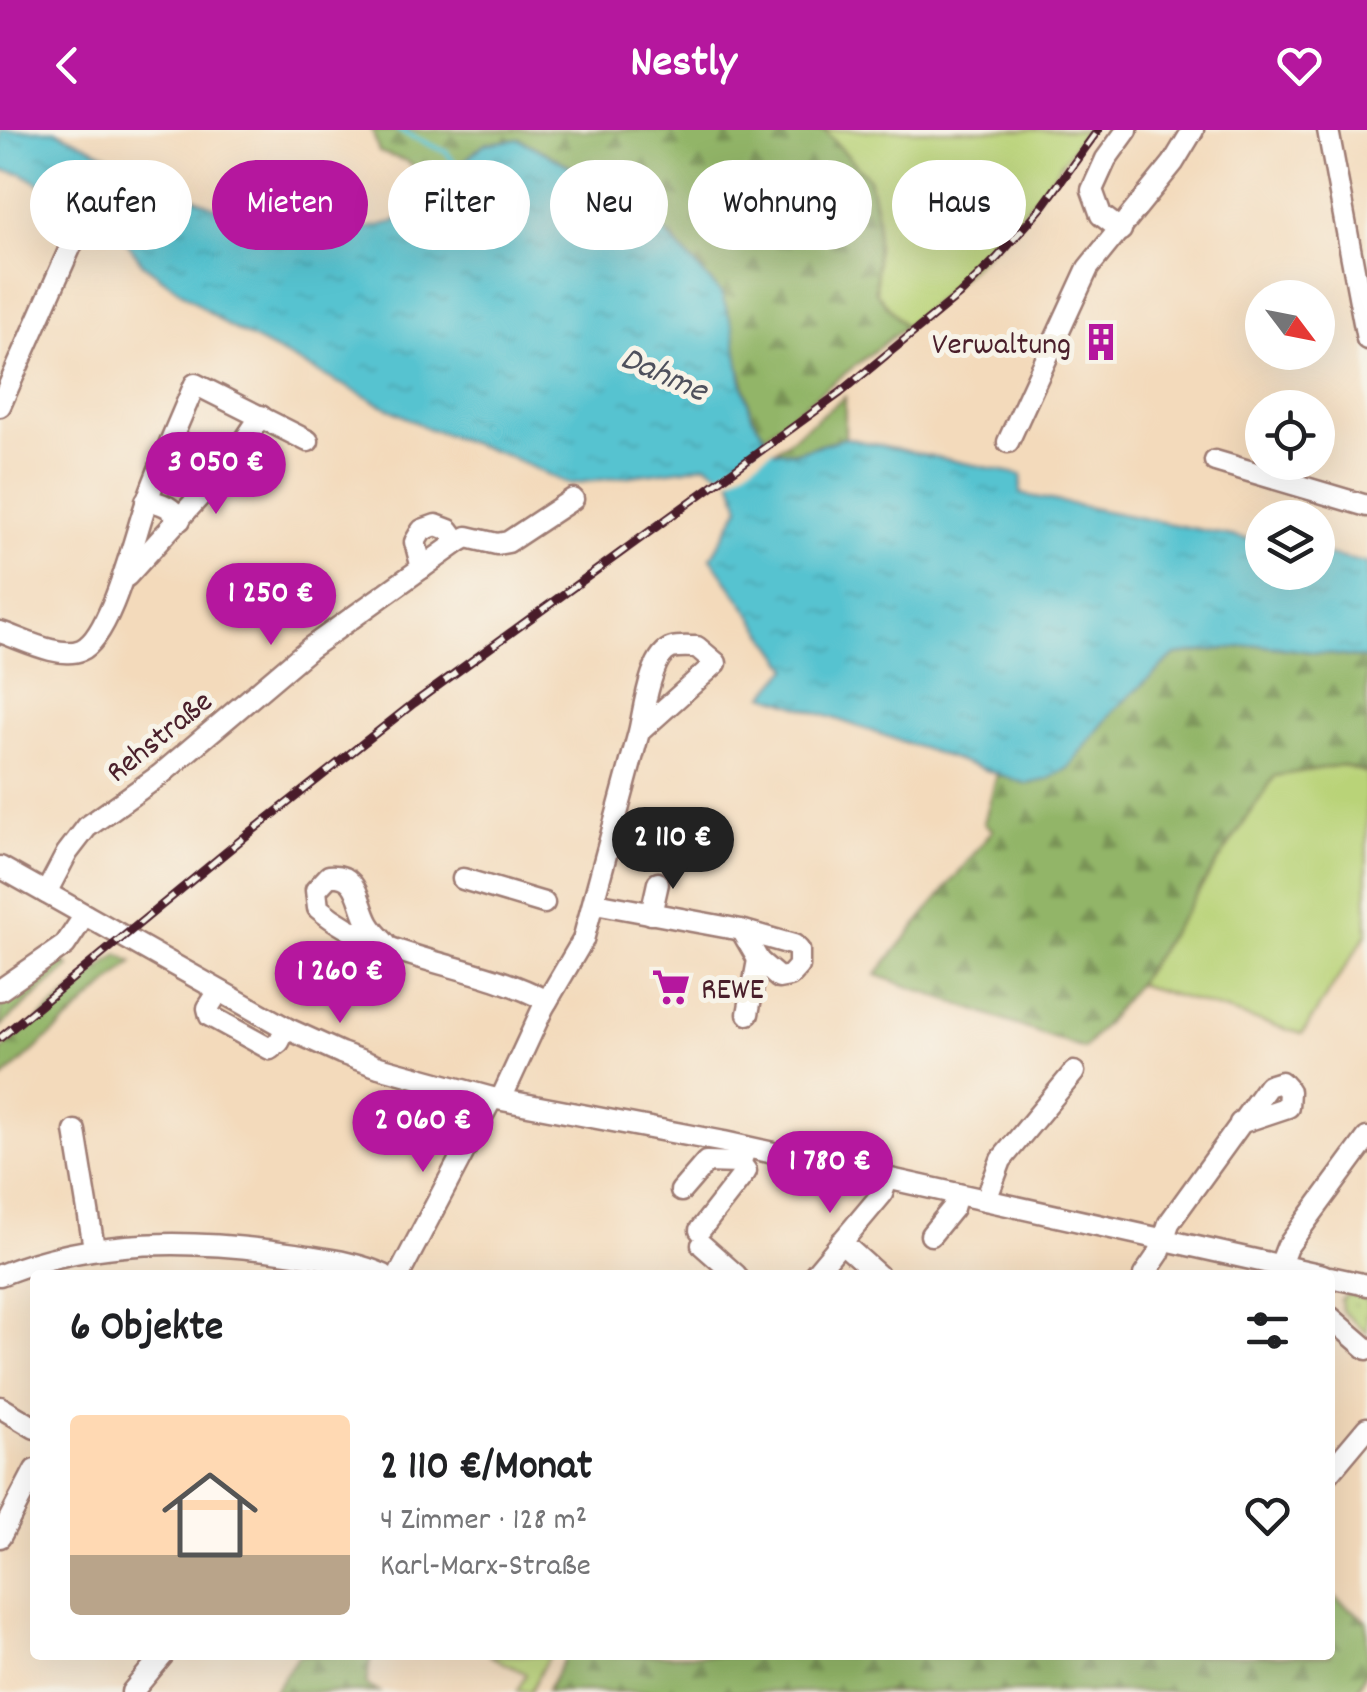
<!DOCTYPE html>
<html lang="de">
<meta charset="utf-8">
<style>
:root{--surface:#fff;--page:#f2f2f2;--text:#202124;--muted:#757577;--line:#e0e0e0;--accent:#b5179e}
body{margin:0;font-family:Dekko,sans-serif;background:var(--page);color:var(--text);height:100vh;display:flex;flex-direction:column;font-size:38px;white-space:nowrap}
*{box-sizing:border-box;margin:0}
p{font-size:32px;color:var(--muted)}
.icon{flex:none;width:55px;height:55px;fill:none;stroke:currentColor;stroke-width:2;stroke-linecap:round;stroke-linejoin:round}
.map{position:relative;flex:1;overflow:hidden}
.side{position:absolute;left:30px;top:1140px;width:1305px;height:390px;display:flex;flex-direction:column;background:var(--surface);border-radius:10px;box-shadow:0 10px 40px #0002}
.side>*{flex:none}
.guide{position:absolute;left:30px;top:30px;width:1308px;height:90px;display:flex;gap:20px}
.needle{width:65px;rotate:122deg}
.tools{position:absolute;left:1245px;top:150px;display:grid;gap:20px}
.tools a{display:grid;place-items:center;width:90px;height:90px;border-radius:50%;background:var(--surface);box-shadow:0 10px 40px #0002;font-size:50px}
.price{position:absolute;translate:-50% -85px;padding:0 22px;border-radius:35px;background:var(--accent);color:#fff;font-size:32px;line-height:65px;filter:drop-shadow(0 2px 5px #0008)}
.price::after{content:'';position:absolute;left:50%;top:60px;width:30px;height:22px;margin-left:-15px;background:inherit;clip-path:polygon(0 0,100% 0,50% 100%)}
.price.active{background:#222;color:#fff}
ul{padding:0;list-style:none}
li{display:flex;align-items:center;gap:30px;height:250px;padding:0 40px}
li+li{border-top:2px solid var(--line)}
li span{display:grid;place-items:center;flex:none;width:280px;height:200px;border-radius:10px;color:#555}
li>.icon{margin-inline-start:auto}
span .icon{width:120px;height:120px;fill:#fffc;stroke-width:1}
li b{font-size:42px}
h2{display:flex;justify-content:space-between;align-items:center;height:120px;padding:0 40px;font-size:42px}
.chip{padding:0 35px;border-radius:45px;background:var(--surface);box-shadow:0 10px 40px #0002;font-size:35px;line-height:90px}
.chip.active{background:var(--accent);color:#fff}
header{display:flex;justify-content:space-between;align-items:center;height:130px;padding:0 40px;background:var(--accent);color:#fff;font-size:45px;font-weight:800}
.map>svg:first-child{display:block}
.grass{fill:#b9d378;stroke:#827952;stroke-width:2.5}
.forest{fill:url(#forest-firs);stroke:#6e6a4a;stroke-width:2.5}
.park{fill:url(#park-dots);stroke:#827952;stroke-width:2.5}
.water{fill:url(#water-ripples);stroke:#50717e;stroke-width:2.5}
.pier{fill:#f3dabb}
.lines{fill:none;stroke-linecap:round;stroke-linejoin:round}
.stream{stroke:#57c3d0;stroke-width:5}
.minor-casing{stroke:#9e7c73;stroke-width:25}
.minor{stroke:#fff;stroke-width:20}
.rail-casing{stroke:#4a1f2b;stroke-width:9}
.rail{stroke:#f7f3e8;stroke-width:5;stroke-dasharray:15;stroke-linecap:butt}
.labels{text-anchor:middle;stroke-width:10;stroke-linejoin:round;paint-order:stroke}
.poi-label{font-size:32px;fill:#4a1f2b;stroke:#f7f3e8;text-anchor:end}
.street-label{font-size:32px;fill:#4a1f2b;stroke:#f7f3e8}
.water-label{font-size:35px;font-style:italic;fill:#4e505d;stroke:#f7f3e8}
</style>
<header><svg class="icon" aria-label="back" viewBox="0 0 24 24"><path d="M15 5l-7 7 7 7"/></svg>Nestly<svg class="icon" aria-label="heart" viewBox="0 0 24 24"><path d="M12 20l-8-8c-3-5 5-10 8-4 3-6 11-1 8 4z"/></svg></header>
<div class="map">
<svg width="1367" height="1562" viewBox="0 0 1367 1562">
<defs>
<pattern id="forest-firs" width="22" height="20" patternUnits="userSpaceOnUse" patternTransform="scale(2.5)"><rect width="22" height="20" fill="#92b568"/><path d="M5 1l3.5 6h-7zM16 11l3.5 6h-7z" fill="#799356"/></pattern>
<pattern id="park-dots" width="8" height="8" patternUnits="userSpaceOnUse" patternTransform="scale(2.5)"><rect width="8" height="8" fill="#b9d378"/><path d="M2 2h.1M6 6h.1" fill="none" stroke="#a1b568" stroke-width="1.8" stroke-linecap="round"/></pattern>
<pattern id="water-ripples" width="26" height="14" patternUnits="userSpaceOnUse" patternTransform="scale(2.5)"><rect width="26" height="14" fill="#57c3d0"/><path d="M2 4q2-2 4 0t4 0M15 11q2-2 4 0t4 0" fill="none" stroke="#4da7b3"/></pattern>
</defs>
<rect width="100%" height="100%" fill="#f7f3e8"/>
<filter id="ink" filterUnits="userSpaceOnUse"><feTurbulence type="fractalNoise" baseFrequency=".01" numOctaves="2"/><feDisplacementMap in="SourceGraphic" scale="20" xChannelSelector="R" yChannelSelector="G"/><feConvolveMatrix kernelMatrix="1 2 1 2 8 2 1 2 1" color-interpolation-filters="sRGB"/></filter>
<filter id="wash" filterUnits="userSpaceOnUse"><feTurbulence type="fractalNoise" baseFrequency=".0048" numOctaves="4" result="noise"/><feDisplacementMap in="SourceGraphic" scale="40" xChannelSelector="R" yChannelSelector="G"/><feGaussianBlur stdDeviation="2.25" result="paint"/><feColorMatrix in="noise" values="0 0 0 0 0 0 0 0 0 0 0 0 0 0 0 0 0 1.4 0 .05"/><feComposite in="paint" operator="in"/></filter>
<g filter="url(#wash)">
<rect width="100%" height="100%" fill="#f3dabb"/>
<g class="grass">
<path d="M 824,0 L 1085,0 C 1035,76 975,140 905,197 L 876,162 L 877,86 L 869,49 Z"/>
<path d="M 1342,635 L 1367,643 L 1367,804 L 1302,904 L 1137,854 L 1275,645 Z"/>
<path d="M 489,1525 L 549,1525 L 530,1562 L 517,1562 L 526,1544 Z"/>
</g>
<g class="forest">
<path d="M 372,0 L 824,0 L 869,49 L 877,86 L 876,162 L 905,197 L 764,306 L 752,286 L 721,163 L 655,91 L 605,55 L 520,9 L 484,14 L 439,53 L 406,31 L 379,22 Z"/>
<path d="M 845,267 L 845,308 L 797,322 L 775,321 Z"/>
<path d="M 1258,515 L 1367,529 L 1367,643 L 1342,635 L 1275,646 L 1137,854 L 1084,919 L 876,845 L 993,700 L 984,693 L 997,644 L 1028,654 L 1068,638 L 1113,581 L 1175,525 Z"/>
<path d="M 118,824 L 133,832 L 0,951 L 0,921 Z"/>
<path d="M 61,827 L 69,837 L 0,897 L 0,866 Z"/>
<path d="M 1330,1464 L 1367,1491 L 1367,1540 L 1357,1562 L 546,1562 L 566,1525 L 1330,1525 Z"/>
<path d="M 299,1525 L 371,1525 L 366,1555 L 378,1562 L 273,1562 Z"/>
</g>
<path class="park" d="M 1348,1164 L 1367,1169 L 1367,1203 L 1342,1181 L 1341,1170 Z"/>
<path class="water" d="M 0,0 L 55,0 L 214,77 L 326,108 L 394,92 L 484,14 L 519,9 L 605,55 L 655,91 L 721,163 L 733,197 L 741,247 L 752,286 L 775,321 L 797,322 L 845,308 L 1022,345 L 1020,364 L 1262,412 L 1262,442 L 1318,442 L 1318,423 L 1367,433 L 1367,529 L 1258,515 L 1175,525 L 1113,581 L 1068,638 L 1046,650 L 1027,654 L 765,565 L 789,538 L 711,428 L 740,377 L 732,351 L 706,334 L 685,339 L 568,354 L 508,326 L 427,298 L 228,196 L 143,134 L 117,99 L 21,43 L 0,40 Z"/>
<path class="pier" d="M 771,306 L 778,316 L 726,353 L 717,346 Z"/>
<g class="lines">
<path class="stream" d="M 398,0 L 446,22 L 461,41"/>
</g>
</g>
<g filter="url(#ink)">
<g class="lines">
<g class="minor-casing">
<g id="minor">
<path d="M 1328,0 L 1367,209"/>
<path d="M 1121,100 L 1101,85 L 1092,60 L 1106,29 L 1127,0"/>
<path d="M 0,276 L 74,109"/>
<path d="M 1008,312 L 1088,138 L 1173,33 L 1193,0"/>
<path d="M 1215,331 L 1367,376"/>
<path d="M 146,371 C 161,372 173,377 180,390"/>
<path d="M 422,438 L 415,412 L 422,400 L 436,395 L 449,400 L 458,412"/>
<path d="M 127,446 L 228,335 L 261,286"/>
<path d="M 0,502 C 22,509 59,529 81,520 C 112,507 136,399 148,368 C 162,329 179,292 195,254 L 308,311"/>
<path d="M 0,737 L 286,898 L 341,923 L 379,937 L 492,968 L 724,1012 L 1323,1145"/>
<path d="M 463,749 L 544,773"/>
<path d="M 46,763 L 67,723 L 87,697 L 160,645 L 310,518 L 458,412 L 467,407 L 497,414 L 508,412 L 573,369"/>
<path d="M 595,773 L 741,800 L 759,831 L 779,848 L 790,846 L 799,836 L 799,820 L 794,815 L 741,800"/>
<path d="M 651,784 L 658,753"/>
<path d="M 386,814 C 380,808 373,801 369,794 C 357,773 360,743 329,746 L 316,760 L 318,778 C 383,833 475,832 547,871"/>
<path d="M 0,860 L 65,815 L 85,785"/>
<path d="M 219,861 L 208,878 L 210,886 L 270,919 L 279,912 L 286,898"/>
<path d="M 748,884 L 758,830"/>
<path d="M 501,969 L 543,878 L 583,810 L 639,602 L 716,533 L 697,517 C 689,517 679,516 672,518 C 650,524 644,582 639,602"/>
<path d="M 75,1001 L 94,1118"/>
<path d="M 681,1061 L 706,1032 L 740,1033 L 746,1018"/>
<path d="M 986,1070 L 1001,1030 L 1074,942"/>
<path d="M 700,1100 L 746,1041 L 740,1033"/>
<path d="M 931,1105 L 953,1078 L 957,1064"/>
<path d="M 841,1112 L 878,1145"/>
<path d="M 702,1115 L 736,1145"/>
<path d="M 0,1145 C 95,1107 195,1109 295,1124 C 325,1129 356,1132 384,1145"/>
<path d="M 399,1145 L 492,968"/>
<path d="M 814,1145 L 882,1064 L 887,1050"/>
<path d="M 1144,1145 L 1159,1123 L 1169,1093 L 1268,956 L 1281,952 L 1289,961 L 1288,977 L 1240,993"/>
<path d="M 1282,1145 L 1280,1135 L 1287,1117 L 1367,1008"/>
<path d="M 1330,1147 L 1367,1155"/>
<path d="M 1330,1187 L 1367,1219"/>
<path d="M 0,1277 L 35,1298"/>
<path d="M 1330,1342 L 1367,1298"/>
<path d="M 0,1407 L 35,1340"/>
<path d="M 132,1562 L 163,1525"/>
</g>
</g>
<use href="#minor" class="minor"/>
<g class="rail-casing">
<path id="rail" d="M 0,908 L 247,705 L 414,573 L 840,263 L 959,165 L 997,128 L 1043,76 L 1098,0"/>
</g>
<use href="#rail" class="rail"/>
</g>
</g>
<defs>
<g id="building-bare" transform="scale(3)"><path d="M-4-6H4V6H1V3H-1V6H-4ZM-2.5-4.3h1.7v1.8h-1.7ZM.8-4.3h1.7v1.8H.8ZM-2.5-1h1.7V.8h-1.7ZM.8-1h1.7V.8H.8Z" fill="#b5179e" stroke="#f7f3e8" stroke-width="2.5" paint-order="stroke"/></g>
<g id="supermarket-bare" transform="scale(3)"><path d="M-6-5.5h2.5l.6 2H6L4.5 2H-2.5L-4.4-4H-6ZM-1.5 3.2a1.3 1.3 0 1 0 .1 0ZM3 3.2a1.3 1.3 0 1 0 .1 0Z" fill="#b5179e" stroke="#f7f3e8" stroke-width="2.5" paint-order="stroke"/></g>
</defs>
<g fill-rule="evenodd">
<use href="#building-bare" x="1101" y="212"/>
<use href="#supermarket-bare" x="671" y="857"/>
</g>
<g class="labels">
<g class="poi-label">
<text x="1071" y="223">Verwaltung</text>
<text x="701" y="868" text-anchor="start">REWE</text>
</g>
<g class="street-label">
<text transform="translate(158 605) rotate(-39)" y="11">Rehstraße</text>
</g>
<g class="water-label">
<text transform="translate(665 242) rotate(24)" y="12">Dahme</text>
</g>
</g>
</svg>
<div class="tools">
<a><svg class="needle" viewBox="-14 -14 28 28"><path d="M0-13l5 13h-10z" fill="#e53935"/><path d="M0 13l5-13h-10z" fill="#757577"/></svg></a>
<a><svg class="icon" aria-label="locate" viewBox="0 0 24 24"><circle cx="12" cy="12" r="6"/><path d="M12 2v4M12 18v4M2 12h4M18 12h4"/></svg></a>
<a><svg class="icon" aria-label="layers" viewBox="0 0 24 24"><path d="M12 4l9 5-9 5-9-5zM3 14l9 5 9-5"/></svg></a>
</div>
<b class="price" style="left:216px;top:387px">3 050 €</b>
<b class="price" style="left:271px;top:518px">1 250 €</b>
<b class="price active" style="left:673px;top:762px">2 110 €</b>
<b class="price" style="left:340px;top:896px">1 260 €</b>
<b class="price" style="left:423px;top:1045px">2 060 €</b>
<b class="price" style="left:830px;top:1086px">1 780 €</b>
<div class="guide">
<a class="chip">Kaufen</a>
<a class="chip active">Mieten</a>
<a class="chip">Filter</a>
<a class="chip">Neu</a>
<a class="chip">Wohnung</a>
<a class="chip">Haus</a>
</div>
<section class="side">
<h2>6 Objekte<svg class="icon" aria-label="filters" viewBox="0 0 24 24"><path d="M4 7h16M4 17h16"/><circle cx="9" cy="7" r="2"/><circle cx="15" cy="17" r="2"/></svg></h2>
<ul>
<li><span style="background:linear-gradient(#ffd9b3 70%,#b9a48a 0)"><svg class="icon" aria-label="home" viewBox="0 0 24 24"><path d="M3 11l9-7 9 7M6 9v11h12V9"/></svg></span><div><b>2 110 €/Monat</b><p>4 Zimmer · 128 m²</p><p>Karl-Marx-Straße</p></div><svg class="icon" aria-label="heart" viewBox="0 0 24 24"><path d="M12 20l-8-8c-3-5 5-10 8-4 3-6 11-1 8 4z"/></svg></li>
</ul>
</section>
</div>
